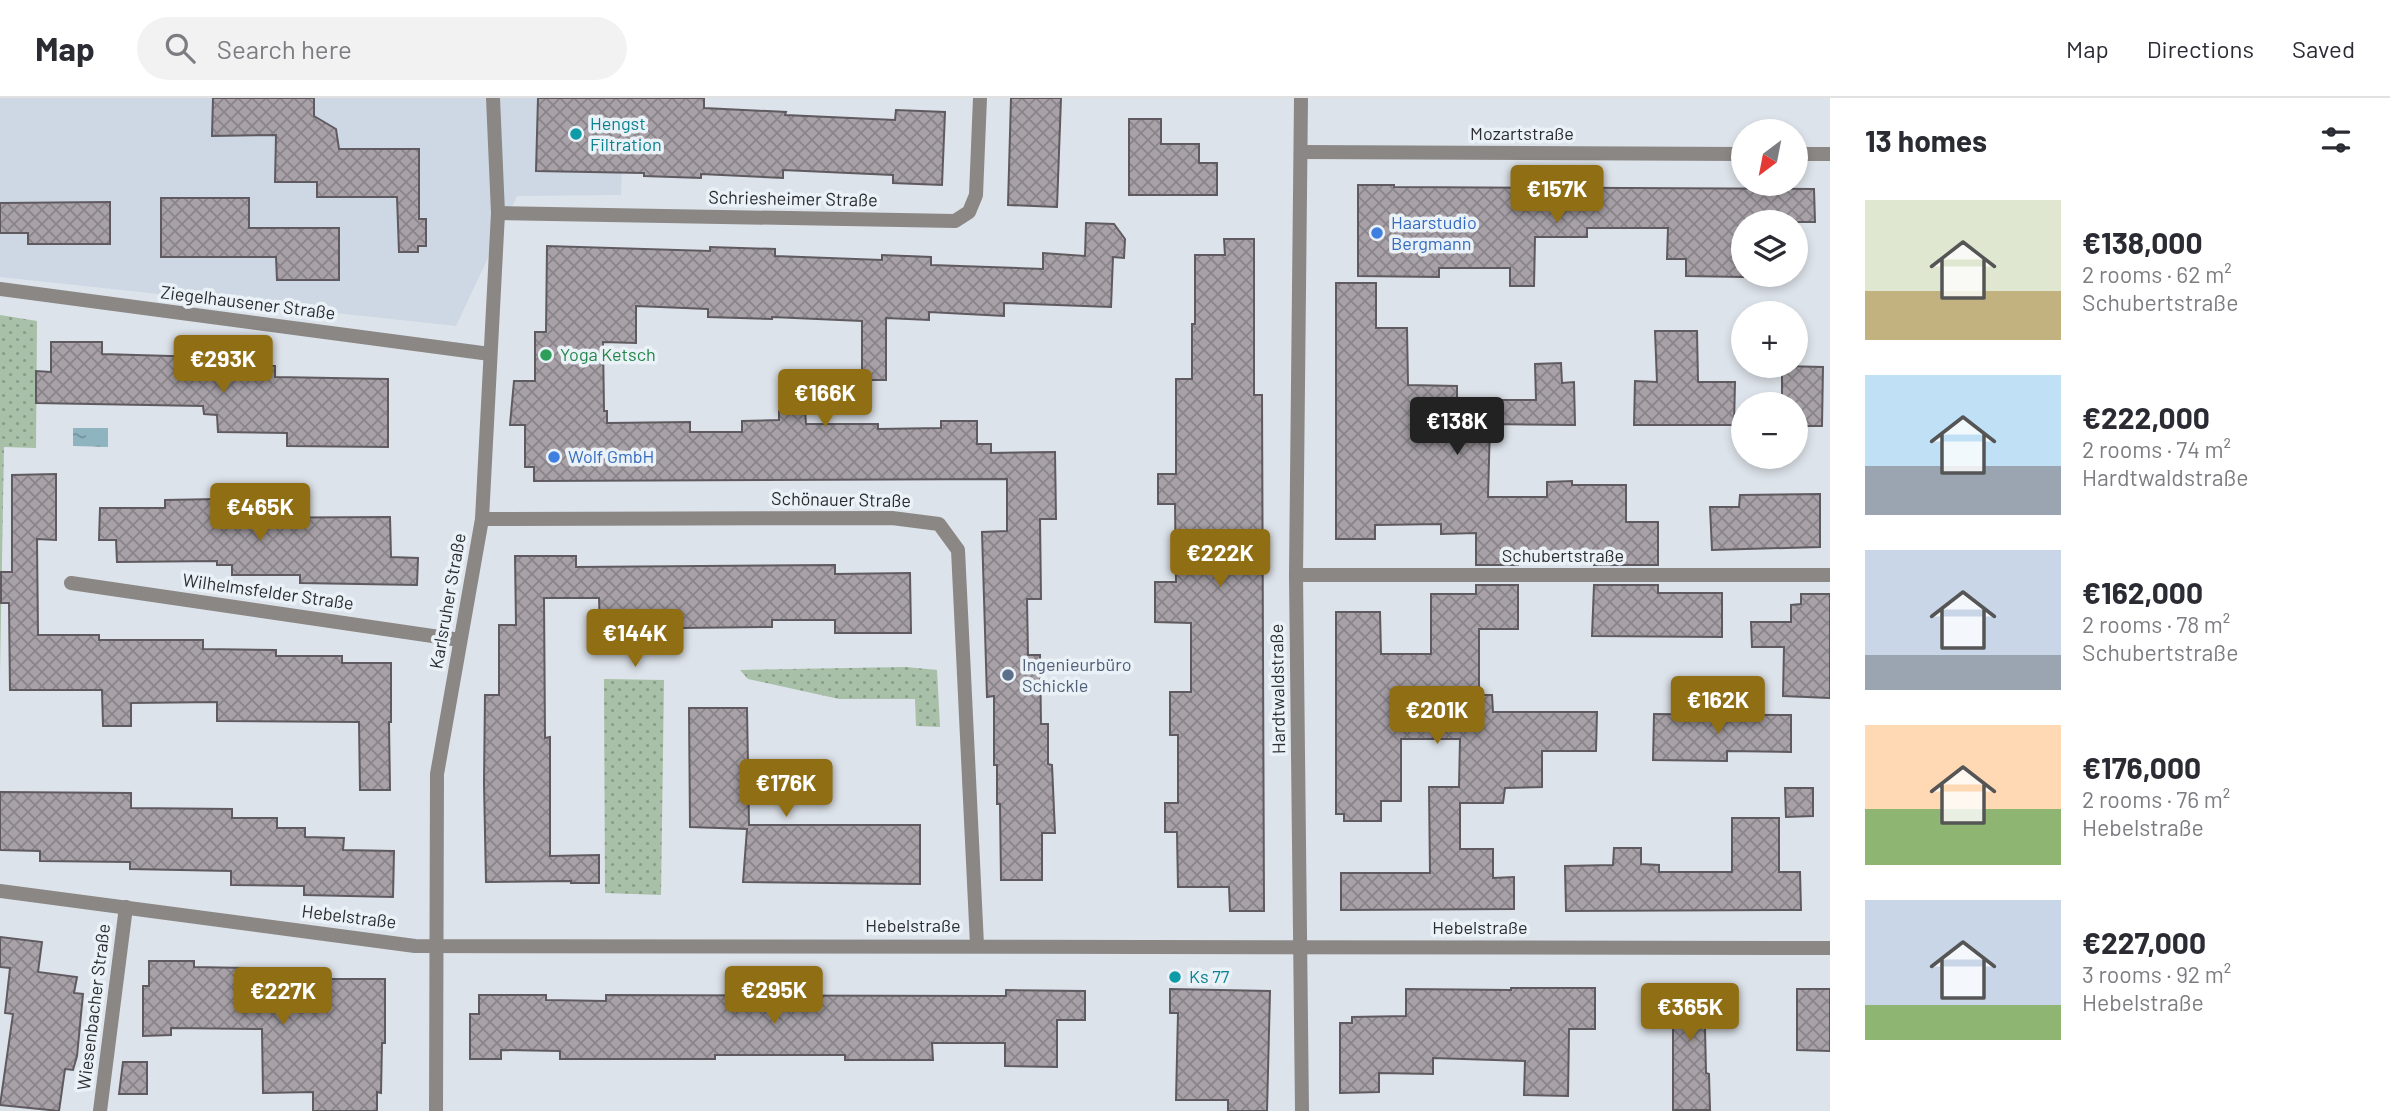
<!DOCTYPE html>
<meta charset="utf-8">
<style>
:root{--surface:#fff;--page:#f2f2f3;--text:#2b2b33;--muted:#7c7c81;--line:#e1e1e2;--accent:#906f14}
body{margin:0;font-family:Barlow,sans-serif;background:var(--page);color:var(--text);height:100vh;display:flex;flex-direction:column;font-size:26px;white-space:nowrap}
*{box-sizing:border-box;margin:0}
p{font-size:23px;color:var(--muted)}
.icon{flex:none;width:38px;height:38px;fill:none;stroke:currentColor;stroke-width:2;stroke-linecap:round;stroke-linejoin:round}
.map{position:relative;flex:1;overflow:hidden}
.details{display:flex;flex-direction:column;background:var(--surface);width:560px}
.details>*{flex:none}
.needle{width:46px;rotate:212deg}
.controls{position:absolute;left:1731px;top:21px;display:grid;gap:14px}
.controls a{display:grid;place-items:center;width:77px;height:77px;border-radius:50%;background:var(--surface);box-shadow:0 4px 10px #0003;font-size:35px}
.price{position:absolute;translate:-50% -60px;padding:0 16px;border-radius:7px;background:var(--accent);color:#fff;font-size:23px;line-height:46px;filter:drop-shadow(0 2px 4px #0008)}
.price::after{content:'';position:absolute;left:50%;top:42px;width:21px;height:16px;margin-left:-10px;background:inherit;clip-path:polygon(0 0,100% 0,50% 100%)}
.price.current{background:#222;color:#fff}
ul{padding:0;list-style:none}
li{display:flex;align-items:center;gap:21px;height:175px;padding:0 35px}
li span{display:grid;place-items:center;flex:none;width:196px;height:140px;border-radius:0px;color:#555}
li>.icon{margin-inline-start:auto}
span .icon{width:84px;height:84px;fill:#fffc;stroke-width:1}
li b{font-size:30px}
h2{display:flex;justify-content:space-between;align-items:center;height:84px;padding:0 35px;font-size:30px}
header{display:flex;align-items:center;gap:42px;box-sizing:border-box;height:98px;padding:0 35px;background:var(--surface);border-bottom:2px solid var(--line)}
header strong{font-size:33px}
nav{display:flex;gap:38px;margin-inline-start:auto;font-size:24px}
.search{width:490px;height:63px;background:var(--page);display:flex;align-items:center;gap:18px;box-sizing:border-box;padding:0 24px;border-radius:38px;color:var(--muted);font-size:26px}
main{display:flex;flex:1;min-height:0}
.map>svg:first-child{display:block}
.built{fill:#cdd8e4}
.green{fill:url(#green-dots)}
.water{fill:url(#water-ripples)}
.building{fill:url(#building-cross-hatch);stroke:#5f5a60;stroke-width:2}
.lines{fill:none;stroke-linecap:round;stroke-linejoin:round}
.street{stroke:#8b8785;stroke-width:14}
.culture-dot{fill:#0f9aa8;stroke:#eaf1f7;stroke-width:2.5}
.shop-dot{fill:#3f7fe0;stroke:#eaf1f7;stroke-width:2.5}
.leisure-dot{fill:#2e9e5b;stroke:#eaf1f7;stroke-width:2.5}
.service-dot{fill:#5c6f8a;stroke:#eaf1f7;stroke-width:2.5}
.labels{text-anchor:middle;stroke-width:7;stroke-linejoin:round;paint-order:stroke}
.culture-label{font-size:18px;fill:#0d838f;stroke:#eaf1f7;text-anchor:start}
.street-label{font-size:18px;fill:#2b2d30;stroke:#eaf1f7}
.shop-label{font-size:18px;fill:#366cbe;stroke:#eaf1f7;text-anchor:start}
.leisure-label{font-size:18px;fill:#27864d;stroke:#eaf1f7;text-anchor:start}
.service-label{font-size:18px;fill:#4e5e75;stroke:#eaf1f7;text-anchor:start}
</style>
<header>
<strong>Map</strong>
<div class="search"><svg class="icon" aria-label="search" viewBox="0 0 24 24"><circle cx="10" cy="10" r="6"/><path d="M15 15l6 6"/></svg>Search here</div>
<nav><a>Map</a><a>Directions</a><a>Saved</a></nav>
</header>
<main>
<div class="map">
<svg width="1830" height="1013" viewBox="0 0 1830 1013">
<defs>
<pattern id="green-dots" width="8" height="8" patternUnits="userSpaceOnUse" patternTransform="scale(1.75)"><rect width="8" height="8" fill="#a7c0a7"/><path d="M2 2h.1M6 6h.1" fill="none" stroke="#889c88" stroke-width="1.8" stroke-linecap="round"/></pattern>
<pattern id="water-ripples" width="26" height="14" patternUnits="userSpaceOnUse" patternTransform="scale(1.75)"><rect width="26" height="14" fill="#8eb4c0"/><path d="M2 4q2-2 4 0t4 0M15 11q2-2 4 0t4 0" fill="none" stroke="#74939c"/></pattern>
<pattern id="building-cross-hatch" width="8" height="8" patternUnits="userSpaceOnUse" patternTransform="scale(1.75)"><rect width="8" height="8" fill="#a8a2a8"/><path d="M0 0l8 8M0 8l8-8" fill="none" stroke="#898489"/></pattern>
</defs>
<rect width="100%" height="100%" fill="#dde3ea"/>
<path class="built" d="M 0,0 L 625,0 L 621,97 L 517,98 L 456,228 L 0,179 Z"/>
<g class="green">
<path d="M 0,217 L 37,223 L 36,350 L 4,349 L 0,574 Z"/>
<path d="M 906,569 L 937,572 L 940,629 L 916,628 L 915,601 L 839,601 L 748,581 L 740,572 Z"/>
<path d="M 604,581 L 664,582 L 661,797 L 605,795 Z"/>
</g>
<path class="water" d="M 73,330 L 108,330 L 108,349 L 73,348 Z"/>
<g class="building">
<path d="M 213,0 L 314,0 L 314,18 L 336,31 L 339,51 L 419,51 L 419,121 L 426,121 L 426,148 L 418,148 L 418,154 L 399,154 L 397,99 L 317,99 L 317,84 L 275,84 L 276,37 L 212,38 Z"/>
<path d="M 538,0 L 704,0 L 704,10 L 786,14 L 785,17 L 895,22 L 896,12 L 945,14 L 942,87 L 893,85 L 893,77 L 783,72 L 783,80 L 701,76 L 701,80 L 644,78 L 644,75 L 536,73 Z"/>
<path d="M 1011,0 L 1061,0 L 1057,109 L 1008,107 Z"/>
<path d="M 1129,21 L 1161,21 L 1161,46 L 1199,46 L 1199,65 L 1217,65 L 1217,97 L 1129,97 Z"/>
<path d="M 1358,87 L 1394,87 L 1394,89 L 1814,91 L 1815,124 L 1743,124 L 1743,179 L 1686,178 L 1686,161 L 1667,161 L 1668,130 L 1587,130 L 1587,139 L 1535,139 L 1534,188 L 1510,188 L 1510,170 L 1439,170 L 1439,179 L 1358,178 Z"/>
<path d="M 161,100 L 249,100 L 249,130 L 339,130 L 339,182 L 277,182 L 276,159 L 161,159 Z"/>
<path d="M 110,104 L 110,146 L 28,146 L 28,135 L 0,135 L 0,105 Z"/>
<path d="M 1086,125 L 1114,126 L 1125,141 L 1124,160 L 1113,159 L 1111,209 L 1004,205 L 1004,218 L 929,214 L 929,222 L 886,220 L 886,282 L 862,282 L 862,223 L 772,219 L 772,221 L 708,219 L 708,211 L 636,208 L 636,245 L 603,244 L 604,313 L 607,313 L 607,325 L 690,324 L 690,334 L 742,334 L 742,323 L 779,322 L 779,313 L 805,312 L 806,326 L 878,326 L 878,331 L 941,330 L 941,323 L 977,323 L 977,346 L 991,346 L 991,355 L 1055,354 L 1056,421 L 1040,421 L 1041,501 L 1027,501 L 1028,557 L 1040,557 L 1041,626 L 1048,626 L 1048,666 L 1052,667 L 1055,735 L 1042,735 L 1042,782 L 1001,782 L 1000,706 L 997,706 L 997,667 L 994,667 L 994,598 L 987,599 L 982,434 L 1007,433 L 1007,381 L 534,383 L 534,369 L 525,369 L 525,327 L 510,327 L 514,283 L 535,283 L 535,234 L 546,234 L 547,148 L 710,153 L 710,149 L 775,151 L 775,158 L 882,162 L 882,157 L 931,159 L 931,167 L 1043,171 L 1043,155 L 1085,158 Z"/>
<path d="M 1224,141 L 1254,141 L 1254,297 L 1262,297 L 1264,813 L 1230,813 L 1229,789 L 1178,789 L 1177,734 L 1165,734 L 1165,705 L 1178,705 L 1178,637 L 1170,637 L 1170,594 L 1191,594 L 1191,525 L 1155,524 L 1155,484 L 1176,484 L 1175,406 L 1158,406 L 1158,376 L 1176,376 L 1176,281 L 1192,281 L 1192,226 L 1195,226 L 1195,157 L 1225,157 Z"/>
<path d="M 1336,185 L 1376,185 L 1376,230 L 1407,230 L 1408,287 L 1457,288 L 1457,302 L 1536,302 L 1535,266 L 1561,265 L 1562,285 L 1574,284 L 1575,327 L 1490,326 L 1488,399 L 1547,399 L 1547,384 L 1572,383 L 1572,387 L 1626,387 L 1626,424 L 1658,424 L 1658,467 L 1594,467 L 1595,456 L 1518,457 L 1518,467 L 1476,467 L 1476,435 L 1441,436 L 1441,426 L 1375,427 L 1375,441 L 1336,441 Z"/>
<path d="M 1655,233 L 1697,233 L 1698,284 L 1735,284 L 1734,327 L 1634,327 L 1635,283 L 1657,284 Z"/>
<path d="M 51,244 L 102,244 L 102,256 L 204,259 L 204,268 L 275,268 L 275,279 L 388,281 L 388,349 L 287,348 L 287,335 L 218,334 L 217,317 L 204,316 L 203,308 L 36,305 L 36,273 L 51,274 Z"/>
<path d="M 1782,268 L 1823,269 L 1822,328 L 1796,328 L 1796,306 L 1782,306 Z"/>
<path d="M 56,376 L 56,442 L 37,441 L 38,537 L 99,537 L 99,542 L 203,542 L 203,551 L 276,552 L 276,558 L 342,558 L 342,565 L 391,565 L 391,624 L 389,624 L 390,692 L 360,692 L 359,624 L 217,623 L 217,604 L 131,605 L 131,628 L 103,628 L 102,592 L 10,592 L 9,505 L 1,505 L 1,474 L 12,474 L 12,377 Z"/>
<path d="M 1820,396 L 1820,449 L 1712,452 L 1710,409 L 1739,409 L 1740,397 Z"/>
<path d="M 218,401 L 217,420 L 390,419 L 391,459 L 418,460 L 417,487 L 300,485 L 300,477 L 232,477 L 232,467 L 217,467 L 217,463 L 117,464 L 116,442 L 99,442 L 100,410 L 165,410 L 165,402 Z"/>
<path d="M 515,458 L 576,458 L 576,469 L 835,467 L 835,476 L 910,475 L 911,535 L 835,535 L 835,522 L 772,522 L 772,529 L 600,531 L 599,500 L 544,500 L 545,640 L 550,639 L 550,758 L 599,757 L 599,785 L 571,785 L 571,783 L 486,784 L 484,685 L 485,597 L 499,597 L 499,527 L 516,527 Z"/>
<path d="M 1476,487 L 1518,487 L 1518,531 L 1479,531 L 1479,597 L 1492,597 L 1493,614 L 1597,614 L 1596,653 L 1542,653 L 1542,689 L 1505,690 L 1503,705 L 1460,705 L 1460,751 L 1493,751 L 1493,780 L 1514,779 L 1514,811 L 1341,812 L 1341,775 L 1430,775 L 1429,689 L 1459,689 L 1460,641 L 1401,641 L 1401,703 L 1381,703 L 1381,723 L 1344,723 L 1344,716 L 1336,716 L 1336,514 L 1380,514 L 1381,556 L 1431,556 L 1431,496 L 1476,496 Z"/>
<path d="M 1594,487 L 1658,487 L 1658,495 L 1722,495 L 1722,539 L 1592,538 Z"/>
<path d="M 1801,496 L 1830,496 L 1830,600 L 1783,598 L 1784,549 L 1752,549 L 1751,524 L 1791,524 L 1791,507 L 1801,506 Z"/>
<path d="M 689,610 L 747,610 L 749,727 L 920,727 L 920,786 L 743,784 L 747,731 L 690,729 Z"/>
<path d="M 1654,616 L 1791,617 L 1791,654 L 1727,653 L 1727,663 L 1653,662 Z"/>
<path d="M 1785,690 L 1813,690 L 1813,718 L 1786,719 Z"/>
<path d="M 0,694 L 131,695 L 131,710 L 232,711 L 232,720 L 277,720 L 277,730 L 305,730 L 305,739 L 344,740 L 343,752 L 394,753 L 393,799 L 304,797 L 304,788 L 231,787 L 231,773 L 130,771 L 130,764 L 40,763 L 40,753 L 0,752 Z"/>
<path d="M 1732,720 L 1779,720 L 1779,774 L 1800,774 L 1801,812 L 1566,813 L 1565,768 L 1613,767 L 1614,750 L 1641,750 L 1641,766 L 1659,767 L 1659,774 L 1732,774 Z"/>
<path d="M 0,839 L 42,844 L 38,874 L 77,879 L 74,895 L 83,896 L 77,958 L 73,972 L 65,971 L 59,1013 L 0,1007 L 13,916 L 5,915 L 10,870 L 0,869 Z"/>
<path d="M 149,863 L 194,863 L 194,869 L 246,870 L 246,881 L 385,881 L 385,945 L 382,945 L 381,995 L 377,994 L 377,1013 L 313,1013 L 313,994 L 263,995 L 262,931 L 171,930 L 171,937 L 143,938 L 143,888 L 149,888 Z"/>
<path d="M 1511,890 L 1595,890 L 1595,931 L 1569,931 L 1568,998 L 1524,997 L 1525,963 L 1433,960 L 1433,976 L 1379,975 L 1379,994 L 1340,995 L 1340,925 L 1352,925 L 1352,919 L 1406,918 L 1406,891 L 1511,892 Z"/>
<path d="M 1170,891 L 1270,893 L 1267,1013 L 1228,1013 L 1228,1002 L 1176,1002 L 1178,915 L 1170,915 Z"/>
<path d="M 1797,891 L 1830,891 L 1830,953 L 1797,952 Z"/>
<path d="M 1006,892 L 1085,893 L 1085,922 L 1057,922 L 1057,969 L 1005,968 L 1005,945 L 932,945 L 933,962 L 845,962 L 845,957 L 715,957 L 715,961 L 560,961 L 560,953 L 501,952 L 501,961 L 470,961 L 470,916 L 479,916 L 479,897 L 546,897 L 546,902 L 606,903 L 606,897 L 1006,898 Z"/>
<path d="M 1658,892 L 1720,893 L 1721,930 L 1705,930 L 1706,975 L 1709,976 L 1710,1012 L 1673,1012 L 1673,929 L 1658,929 Z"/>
<path d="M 123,964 L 147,964 L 147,996 L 119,996 Z"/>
</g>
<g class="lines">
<g class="street">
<path d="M 1301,0 L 1296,477 L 1302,1013"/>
<path d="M 1301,54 L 1743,56"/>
<path d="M 1796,56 L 1830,56"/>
<path d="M 498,115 L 955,123 L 969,114 L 976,97 L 980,0"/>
<path d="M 0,191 L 490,256"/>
<path d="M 482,421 L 892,420 L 939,426 L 958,452 L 977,847"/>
<path d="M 1296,477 L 1830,477"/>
<path d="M 71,485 L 460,542"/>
<path d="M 0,793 L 415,848 L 1830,850"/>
<path d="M 100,1013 L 126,809"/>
<path d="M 436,1013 L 437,676 L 482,421 L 498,115 L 493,0"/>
</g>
</g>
<g class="culture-dot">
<circle cx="576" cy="36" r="7"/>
<circle cx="1175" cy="879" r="7"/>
</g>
<g class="shop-dot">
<circle cx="1377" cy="135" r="7"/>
<circle cx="554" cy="359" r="7"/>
</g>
<circle class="leisure-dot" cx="546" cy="257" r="7"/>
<circle class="service-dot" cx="1008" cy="577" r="7"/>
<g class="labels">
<g class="culture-label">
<text x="590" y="32">Hengst<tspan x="590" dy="21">Filtration</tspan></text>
<text x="1189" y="885">Ks 77</text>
</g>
<g class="street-label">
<text x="1522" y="42">Mozartstraße</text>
<text transform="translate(793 101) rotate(1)" y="6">Schriesheimer Straße</text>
<text transform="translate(248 205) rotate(7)" y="6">Ziegelhausener Straße</text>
<text transform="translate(841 402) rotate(1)" y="6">Schönauer Straße</text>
<text x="1563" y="464">Schubertstraße</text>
<text transform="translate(268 494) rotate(8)" y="6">Wilhelmsfelder Straße</text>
<text transform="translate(448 503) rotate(-80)" y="6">Karlsruher Straße</text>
<text transform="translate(1278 591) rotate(-91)" y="6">Hardtwaldstraße</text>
<text transform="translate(349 819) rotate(7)" y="6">Hebelstraße</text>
<text x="913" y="834">Hebelstraße</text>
<text x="1480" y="836">Hebelstraße</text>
<text transform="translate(94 909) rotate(-83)" y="6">Wiesenbacher Straße</text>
</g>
<g class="shop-label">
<text x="1391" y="131">Haarstudio<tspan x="1391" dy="21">Bergmann</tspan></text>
<text x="568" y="365">Wolf GmbH</text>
</g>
<g class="leisure-label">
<text x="560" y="263">Yoga Ketsch</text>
</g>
<g class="service-label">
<text x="1022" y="573">Ingenieurbüro<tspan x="1022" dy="21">Schickle</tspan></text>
</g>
</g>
</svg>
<div class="controls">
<a><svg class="needle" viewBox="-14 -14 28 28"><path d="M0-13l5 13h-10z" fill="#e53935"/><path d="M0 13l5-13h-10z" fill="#7c7c81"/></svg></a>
<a><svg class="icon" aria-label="layers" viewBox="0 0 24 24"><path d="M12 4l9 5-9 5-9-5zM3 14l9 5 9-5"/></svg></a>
<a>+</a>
<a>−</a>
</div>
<b class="price" style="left:1557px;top:127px">€157K</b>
<b class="price" style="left:223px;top:297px">€293K</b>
<b class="price" style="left:825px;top:331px">€166K</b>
<b class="price current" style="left:1457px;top:359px">€138K</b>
<b class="price" style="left:260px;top:445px">€465K</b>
<b class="price" style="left:1220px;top:491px">€222K</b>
<b class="price" style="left:635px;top:571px">€144K</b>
<b class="price" style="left:1718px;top:638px">€162K</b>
<b class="price" style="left:1437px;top:648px">€201K</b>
<b class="price" style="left:786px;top:721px">€176K</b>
<b class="price" style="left:774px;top:928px">€295K</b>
<b class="price" style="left:283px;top:929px">€227K</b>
<b class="price" style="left:1690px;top:945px">€365K</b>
</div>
<section class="details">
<h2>13 homes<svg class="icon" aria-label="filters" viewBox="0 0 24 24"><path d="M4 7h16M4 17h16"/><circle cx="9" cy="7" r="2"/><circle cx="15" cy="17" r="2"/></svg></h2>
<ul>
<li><span style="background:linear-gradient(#dfe7d0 65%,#c2b280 0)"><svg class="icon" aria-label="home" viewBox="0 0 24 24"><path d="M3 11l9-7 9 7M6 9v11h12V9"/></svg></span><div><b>€138,000</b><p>2 rooms · 62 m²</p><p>Schubertstraße</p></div></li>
<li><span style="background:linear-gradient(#bfe0f5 65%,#9aa5b1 0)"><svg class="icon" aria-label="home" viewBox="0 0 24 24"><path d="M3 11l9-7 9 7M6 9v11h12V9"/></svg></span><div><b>€222,000</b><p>2 rooms · 74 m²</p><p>Hardtwaldstraße</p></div></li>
<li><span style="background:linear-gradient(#c9d6e8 75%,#9aa5b1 0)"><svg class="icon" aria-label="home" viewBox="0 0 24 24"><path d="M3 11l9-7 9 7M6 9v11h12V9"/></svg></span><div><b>€162,000</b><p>2 rooms · 78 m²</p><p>Schubertstraße</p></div></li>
<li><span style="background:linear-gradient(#ffd9b3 60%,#8fb573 0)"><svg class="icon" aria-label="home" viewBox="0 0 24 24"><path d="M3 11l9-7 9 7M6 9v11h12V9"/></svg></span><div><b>€176,000</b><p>2 rooms · 76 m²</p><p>Hebelstraße</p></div></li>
<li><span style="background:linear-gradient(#c9d6e8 75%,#8fb573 0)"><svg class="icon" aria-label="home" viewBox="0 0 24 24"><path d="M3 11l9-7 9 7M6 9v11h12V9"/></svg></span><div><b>€227,000</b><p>3 rooms · 92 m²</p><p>Hebelstraße</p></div></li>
</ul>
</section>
</main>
